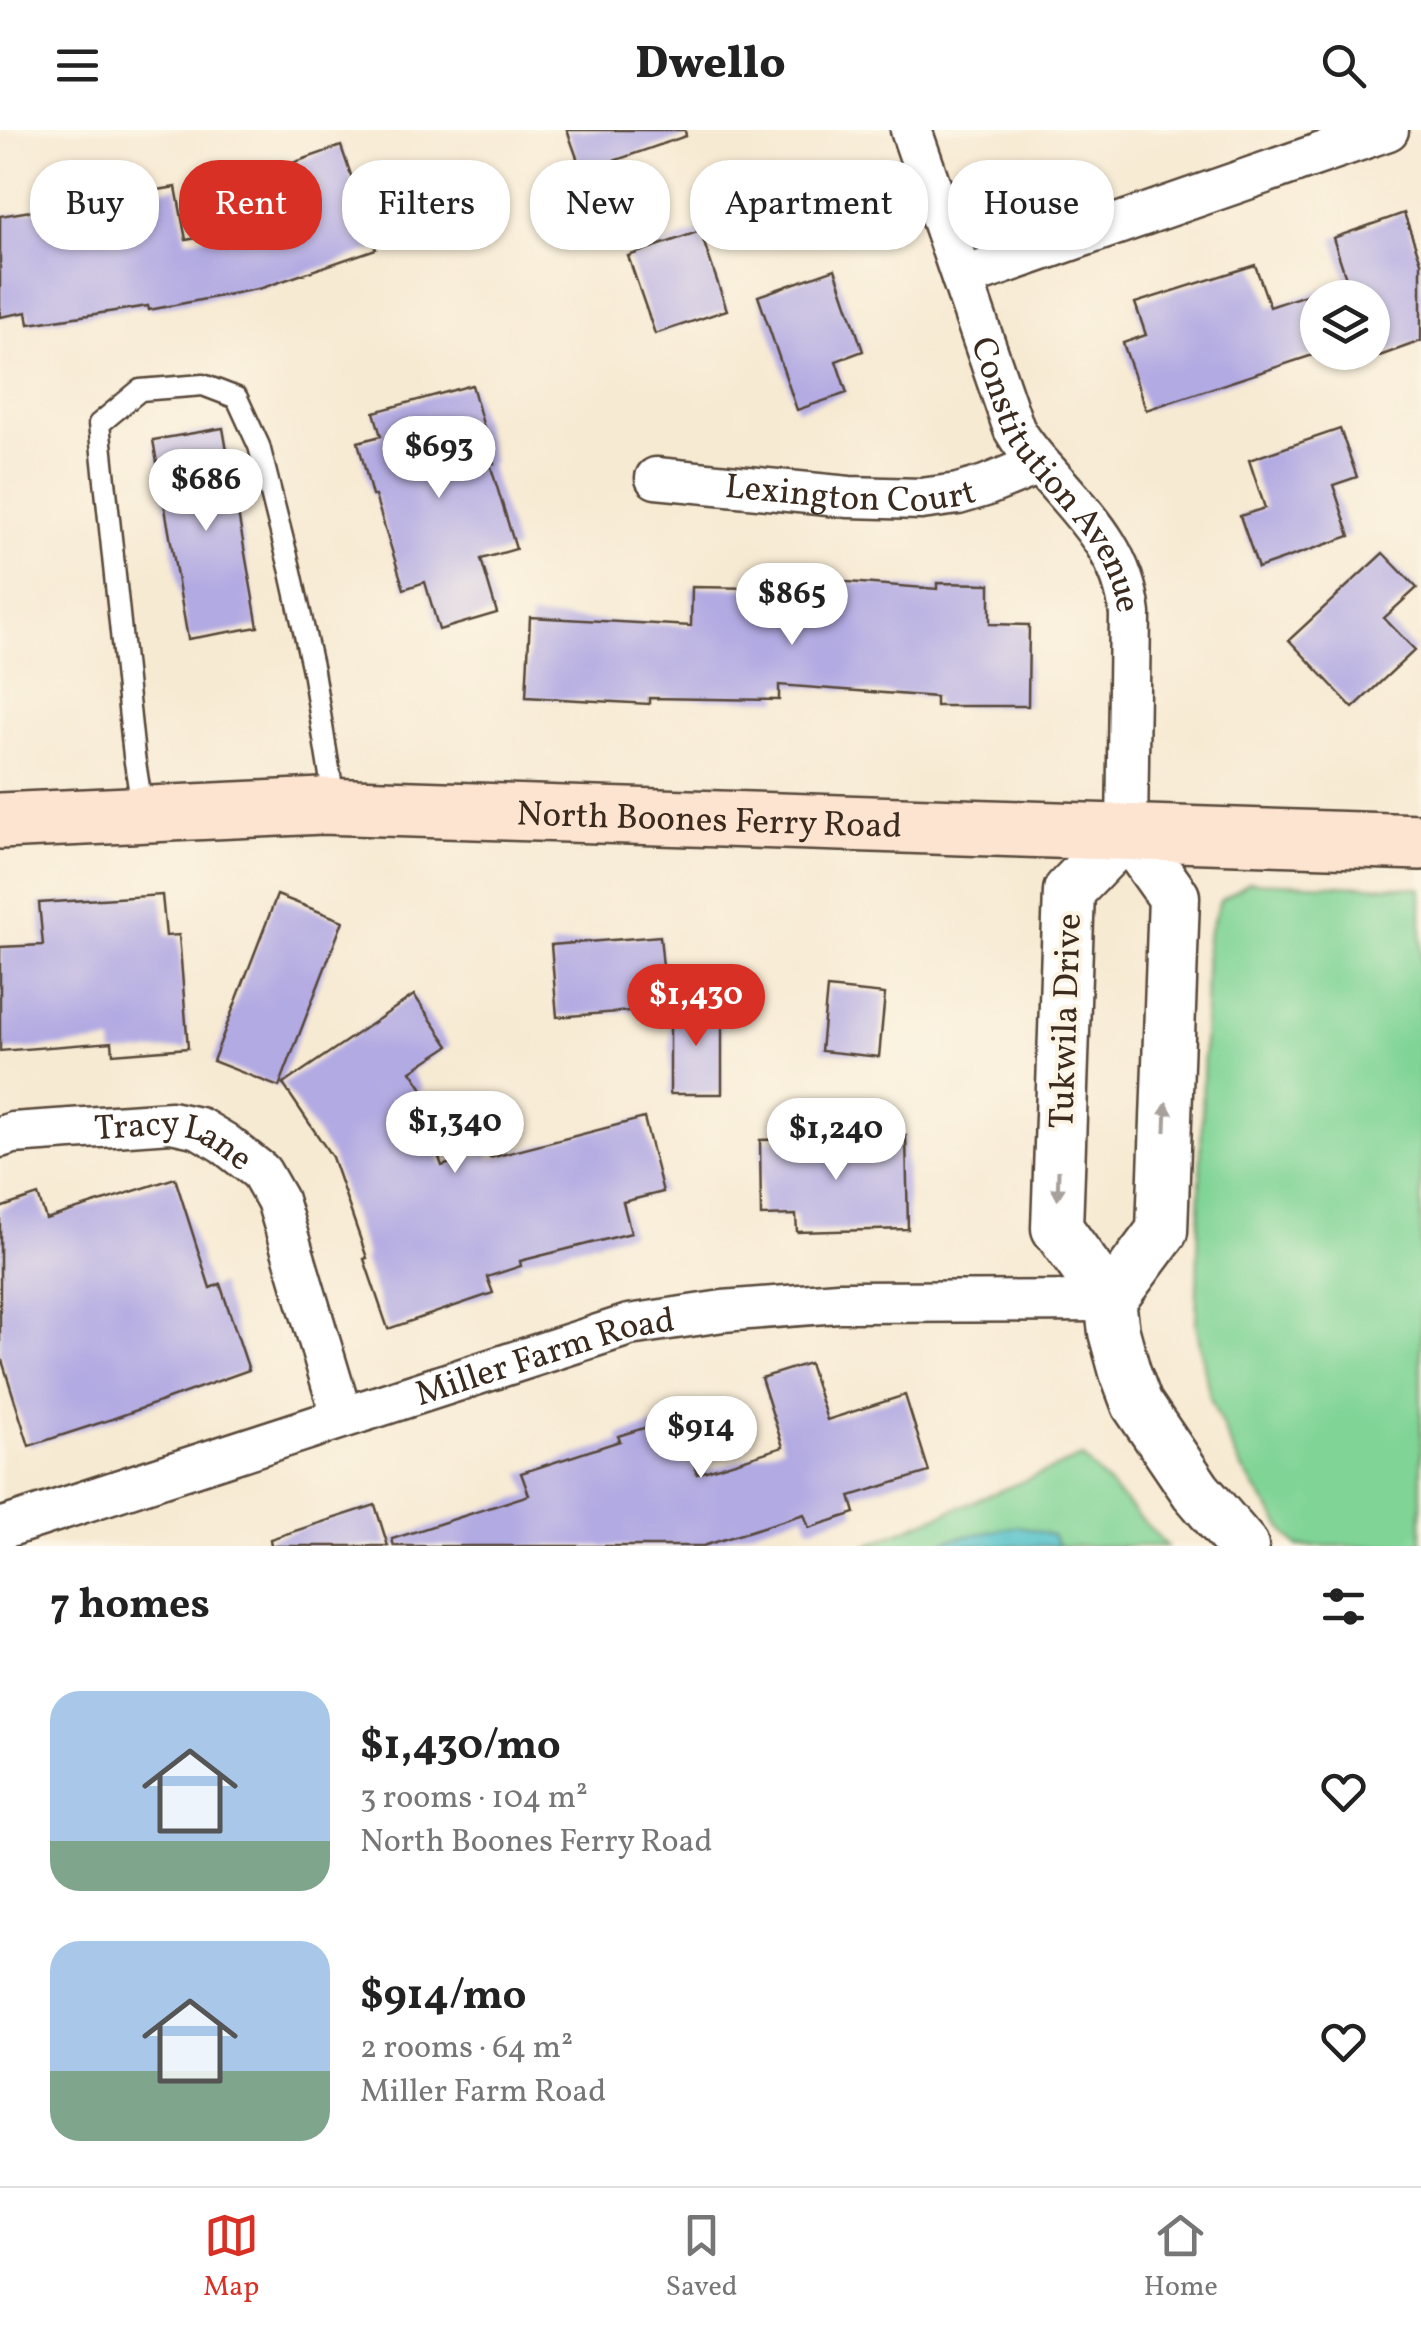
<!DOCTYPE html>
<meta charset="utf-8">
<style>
:root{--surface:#fff;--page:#f2f2f2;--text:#222;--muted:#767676;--line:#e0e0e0;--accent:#d93025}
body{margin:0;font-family:Vollkorn,serif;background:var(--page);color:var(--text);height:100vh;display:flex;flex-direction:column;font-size:38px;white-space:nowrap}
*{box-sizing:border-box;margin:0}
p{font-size:32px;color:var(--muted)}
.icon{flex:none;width:55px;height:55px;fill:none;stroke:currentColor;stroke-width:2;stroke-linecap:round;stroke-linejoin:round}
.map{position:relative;height:1416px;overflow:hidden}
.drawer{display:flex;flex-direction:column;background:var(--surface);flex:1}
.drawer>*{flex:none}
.guide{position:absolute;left:30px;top:30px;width:1362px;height:90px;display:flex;gap:20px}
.buttons{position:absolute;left:1300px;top:150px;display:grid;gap:20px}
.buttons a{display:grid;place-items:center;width:90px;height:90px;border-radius:50%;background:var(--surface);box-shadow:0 2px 8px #0004;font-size:50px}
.price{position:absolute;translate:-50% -85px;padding:0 22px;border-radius:35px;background:#fff;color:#222;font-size:32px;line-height:65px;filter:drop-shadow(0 2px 5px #0008)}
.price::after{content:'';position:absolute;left:50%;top:60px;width:30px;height:22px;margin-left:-15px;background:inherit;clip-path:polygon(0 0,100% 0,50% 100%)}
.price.selected{background:var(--accent);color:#fff}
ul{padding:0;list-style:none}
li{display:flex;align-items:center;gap:30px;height:250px;padding:0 50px}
li span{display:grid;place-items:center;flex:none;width:280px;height:200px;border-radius:30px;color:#555}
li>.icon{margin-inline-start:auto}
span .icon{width:120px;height:120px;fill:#fffc;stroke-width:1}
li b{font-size:42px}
h2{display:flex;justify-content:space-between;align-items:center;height:120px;padding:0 50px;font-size:42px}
.pill{padding:0 35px;border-radius:40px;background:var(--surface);box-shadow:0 2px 8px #0004;font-size:35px;line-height:90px}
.pill.selected{background:var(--accent);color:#fff}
header{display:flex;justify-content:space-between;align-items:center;height:130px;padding:0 50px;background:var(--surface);font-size:45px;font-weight:800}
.tab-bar{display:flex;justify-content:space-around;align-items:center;height:140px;border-top:2px solid var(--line);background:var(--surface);font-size:28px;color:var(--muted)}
.tab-bar a{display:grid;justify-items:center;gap:5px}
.tab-bar .selected{color:var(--accent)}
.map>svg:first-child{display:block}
.green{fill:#80d496;stroke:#5e7f5a;stroke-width:2.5}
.water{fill:#55c3cb;stroke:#487674;stroke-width:2.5}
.building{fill:#b2aae2}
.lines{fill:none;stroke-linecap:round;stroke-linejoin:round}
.service-casing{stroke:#574739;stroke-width:25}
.minor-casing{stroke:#574739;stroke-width:45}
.tertiary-casing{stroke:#574739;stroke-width:55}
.secondary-casing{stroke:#574739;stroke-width:60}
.service{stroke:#fff;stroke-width:20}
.minor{stroke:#fff;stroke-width:40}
.tertiary{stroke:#fff;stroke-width:50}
.secondary{stroke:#fde4d1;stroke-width:55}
.oneway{fill:#a79f9a}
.labels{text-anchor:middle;stroke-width:8;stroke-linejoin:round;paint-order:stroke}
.street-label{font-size:35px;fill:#3b2a1e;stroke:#fcf5e5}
</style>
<header><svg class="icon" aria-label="menu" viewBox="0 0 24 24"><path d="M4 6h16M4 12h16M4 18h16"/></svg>Dwello<svg class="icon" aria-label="search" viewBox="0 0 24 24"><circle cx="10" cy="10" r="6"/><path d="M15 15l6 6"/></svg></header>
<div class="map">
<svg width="1421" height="1416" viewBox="0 0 1421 1416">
<rect width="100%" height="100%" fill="#fcf5e5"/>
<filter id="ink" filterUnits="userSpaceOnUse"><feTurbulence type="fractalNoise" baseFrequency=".01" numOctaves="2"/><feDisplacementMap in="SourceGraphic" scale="20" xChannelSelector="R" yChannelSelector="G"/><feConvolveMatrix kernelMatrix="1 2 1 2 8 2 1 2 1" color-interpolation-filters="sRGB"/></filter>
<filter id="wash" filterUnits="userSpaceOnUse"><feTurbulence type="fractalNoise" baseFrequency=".0048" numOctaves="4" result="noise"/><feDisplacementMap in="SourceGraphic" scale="40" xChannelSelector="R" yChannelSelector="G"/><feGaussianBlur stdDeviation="2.25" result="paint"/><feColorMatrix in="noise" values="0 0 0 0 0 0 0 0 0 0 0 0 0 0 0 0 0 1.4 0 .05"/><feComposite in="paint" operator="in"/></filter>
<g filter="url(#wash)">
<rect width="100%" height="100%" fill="#f7ead3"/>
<g class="green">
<path d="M 1250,752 L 1421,758 L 1421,1416 L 1297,1416 L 1287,1404 L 1240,1336 L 1210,1268 L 1196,1194 L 1207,808 L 1220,771 Z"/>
<path d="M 1082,1327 L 1167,1416 L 865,1416 Z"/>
</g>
<path class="water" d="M 1018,1396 L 1052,1405 L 1059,1416 L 934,1416 L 952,1409 Z"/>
<g id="blocks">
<g class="building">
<path d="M 567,0 L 685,0 L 686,6 L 582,42 Z"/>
<path d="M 341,16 L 376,119 L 262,158 L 149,180 L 148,176 L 29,194 L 27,182 L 0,187 L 0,86 L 176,57 L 186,110 L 272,94 L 255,46 Z"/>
<path d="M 1404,83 L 1421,132 L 1421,211 L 1374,228 L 1372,168 L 1318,168 L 1318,222 L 1322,222 L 1146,280 L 1123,213 L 1146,205 L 1135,173 L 1255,135 L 1270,177 L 1347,151 L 1333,108 Z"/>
<path d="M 700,101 L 727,180 L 655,204 L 628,126 Z"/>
<path d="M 835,139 L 863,221 L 836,231 L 847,263 L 797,280 L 758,166 Z"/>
<path d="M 472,255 L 494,333 L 490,334 L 516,419 L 481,429 L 497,483 L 439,500 L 425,452 L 404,459 L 375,366 L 372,366 L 358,312 L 381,306 L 374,282 Z"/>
<path d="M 223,298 L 258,497 L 188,509 L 153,310 Z"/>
<path d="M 1340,299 L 1357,347 L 1333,355 L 1350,406 L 1258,438 L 1240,386 L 1265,378 L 1249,330 Z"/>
<path d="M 1383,423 L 1417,458 L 1384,488 L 1415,520 L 1353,578 L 1289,510 Z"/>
<path d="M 822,450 L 937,459 L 937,453 L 990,454 L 990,494 L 1029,495 L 1028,576 L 936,576 L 936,567 L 779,555 L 779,570 L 649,568 L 649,574 L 526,567 L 530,487 L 691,496 L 692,457 L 822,459 Z"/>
<path d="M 162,765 L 166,806 L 179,805 L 188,918 L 113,924 L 112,912 L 0,921 L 0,817 L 43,815 L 39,773 Z"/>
<path d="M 277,765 L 343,791 L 279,957 L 213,931 Z"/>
<path d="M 660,806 L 667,878 L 557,887 L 551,815 Z"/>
<path d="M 827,858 L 885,864 L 879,927 L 821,921 Z"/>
<path d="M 414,865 L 449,916 L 411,941 L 423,959 L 416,963 L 442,1036 L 487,1021 L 490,1028 L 644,988 L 663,1062 L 623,1072 L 631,1103 L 520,1131 L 521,1136 L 487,1147 L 493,1163 L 388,1199 L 364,1129 L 367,1128 L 332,1027 L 283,954 Z"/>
<path d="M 670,874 L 722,875 L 722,964 L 670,964 Z"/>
<path d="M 906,1006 L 908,1099 L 797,1102 L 796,1085 L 761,1086 L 760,1010 Z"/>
<path d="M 175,1048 L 210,1158 L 220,1154 L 249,1240 L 112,1289 L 29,1316 L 0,1224 L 0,1078 L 38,1065 L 46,1089 Z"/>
<path d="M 809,1233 L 827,1290 L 905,1265 L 929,1342 L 850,1366 L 855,1383 L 809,1398 L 804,1384 L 703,1416 L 394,1416 L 392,1409 L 529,1365 L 521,1343 L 620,1311 L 618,1306 L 679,1287 L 697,1344 L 783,1317 L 761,1248 Z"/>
<path d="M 375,1375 L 388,1416 L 271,1416 L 270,1409 Z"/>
</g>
</g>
</g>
<g filter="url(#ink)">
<use href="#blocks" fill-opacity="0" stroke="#574739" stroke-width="2.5"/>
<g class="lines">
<g class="service-casing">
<path id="service" d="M 143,683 L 134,626 L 99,294 L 140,260 L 203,255 L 237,268 L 259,316 L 291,442 L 313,541 L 335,676"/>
</g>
<g class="minor-casing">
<g id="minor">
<path id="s1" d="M 911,0 L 1014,299 C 1023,315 1036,330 1048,343 C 1087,388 1123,422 1130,484 L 1127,701"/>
<path d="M 962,148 L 1388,0"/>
<path id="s2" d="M 656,348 L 849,367 L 921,369 L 958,364 L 985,356 L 1039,334"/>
<path id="s3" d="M 0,1007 L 13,1003 L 171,992 L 199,998 L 224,1013 L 261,1042 L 277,1070 L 342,1287"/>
<path id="s4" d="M 0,1399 L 629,1195 L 723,1181 L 838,1172 L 1110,1171"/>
</g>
</g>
<g class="tertiary-casing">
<path id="tertiary" d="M 1110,1171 L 1162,1101 L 1174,767 L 1127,701 L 1069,761 L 1057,1098 L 1110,1171 L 1114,1202 L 1125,1242 L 1137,1274 L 1196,1361 L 1243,1416"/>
</g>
<g class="secondary-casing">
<g id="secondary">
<path id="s5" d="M 0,691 L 322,676 L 1421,712"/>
</g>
</g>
<use href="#service" class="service"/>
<use href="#minor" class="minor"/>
<use href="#tertiary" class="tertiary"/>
<use href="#secondary" class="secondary"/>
</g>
<defs><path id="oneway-solid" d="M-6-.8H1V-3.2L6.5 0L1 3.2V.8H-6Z" transform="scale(2.5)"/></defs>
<g class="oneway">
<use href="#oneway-solid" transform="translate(1166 987) rotate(-88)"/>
<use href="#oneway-solid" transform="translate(1058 1055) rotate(92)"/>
</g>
</g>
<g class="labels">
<g class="street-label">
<text dy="12" stroke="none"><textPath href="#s1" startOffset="378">Constitution Avenue</textPath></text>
<text dy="12" stroke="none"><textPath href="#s2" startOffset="195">Lexington Court</textPath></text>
<text dy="12" stroke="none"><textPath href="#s5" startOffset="710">North Boones Ferry Road</textPath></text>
<text transform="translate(1064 891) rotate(-88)" y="12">Tukwila Drive</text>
<text dy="12" stroke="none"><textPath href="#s3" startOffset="178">Tracy Lane</textPath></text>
<text dy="12" stroke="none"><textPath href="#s4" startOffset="572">Miller Farm Road</textPath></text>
</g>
</g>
</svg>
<div class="buttons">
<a><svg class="icon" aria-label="layers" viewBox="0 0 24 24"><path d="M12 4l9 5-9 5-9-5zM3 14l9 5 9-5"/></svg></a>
</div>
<b class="price" style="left:439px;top:371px">$693</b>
<b class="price" style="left:206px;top:404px">$686</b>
<b class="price" style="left:792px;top:518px">$865</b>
<b class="price selected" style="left:696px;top:919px">$1,430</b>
<b class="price" style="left:455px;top:1046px">$1,340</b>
<b class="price" style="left:836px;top:1053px">$1,240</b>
<b class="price" style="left:701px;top:1351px">$914</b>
<div class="guide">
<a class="pill">Buy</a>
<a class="pill selected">Rent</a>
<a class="pill">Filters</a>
<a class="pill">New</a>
<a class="pill">Apartment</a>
<a class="pill">House</a>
</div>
</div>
<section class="drawer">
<h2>7 homes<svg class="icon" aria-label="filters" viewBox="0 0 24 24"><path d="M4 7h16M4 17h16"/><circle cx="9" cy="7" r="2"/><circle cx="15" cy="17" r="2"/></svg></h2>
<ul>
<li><span style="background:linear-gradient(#a9c7e8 75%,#7fa58c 0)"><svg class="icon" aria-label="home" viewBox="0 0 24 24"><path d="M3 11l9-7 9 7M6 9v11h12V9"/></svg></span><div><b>$1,430/mo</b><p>3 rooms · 104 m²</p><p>North Boones Ferry Road</p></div><svg class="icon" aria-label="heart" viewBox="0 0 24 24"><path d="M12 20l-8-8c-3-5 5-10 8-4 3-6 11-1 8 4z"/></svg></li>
<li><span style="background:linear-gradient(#a9c7e8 65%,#7fa58c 0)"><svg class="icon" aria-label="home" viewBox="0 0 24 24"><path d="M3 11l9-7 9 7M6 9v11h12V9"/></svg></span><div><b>$914/mo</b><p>2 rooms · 64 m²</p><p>Miller Farm Road</p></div><svg class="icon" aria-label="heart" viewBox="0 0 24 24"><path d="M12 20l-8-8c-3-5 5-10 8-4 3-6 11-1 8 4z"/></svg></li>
</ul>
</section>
<nav class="tab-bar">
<a class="selected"><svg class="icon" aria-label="map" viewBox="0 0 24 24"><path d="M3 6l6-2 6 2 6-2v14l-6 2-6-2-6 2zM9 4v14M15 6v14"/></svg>Map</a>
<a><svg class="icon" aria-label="saved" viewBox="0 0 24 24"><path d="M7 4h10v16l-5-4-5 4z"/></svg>Saved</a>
<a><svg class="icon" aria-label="home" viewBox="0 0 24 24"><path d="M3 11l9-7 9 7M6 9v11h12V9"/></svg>Home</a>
</nav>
